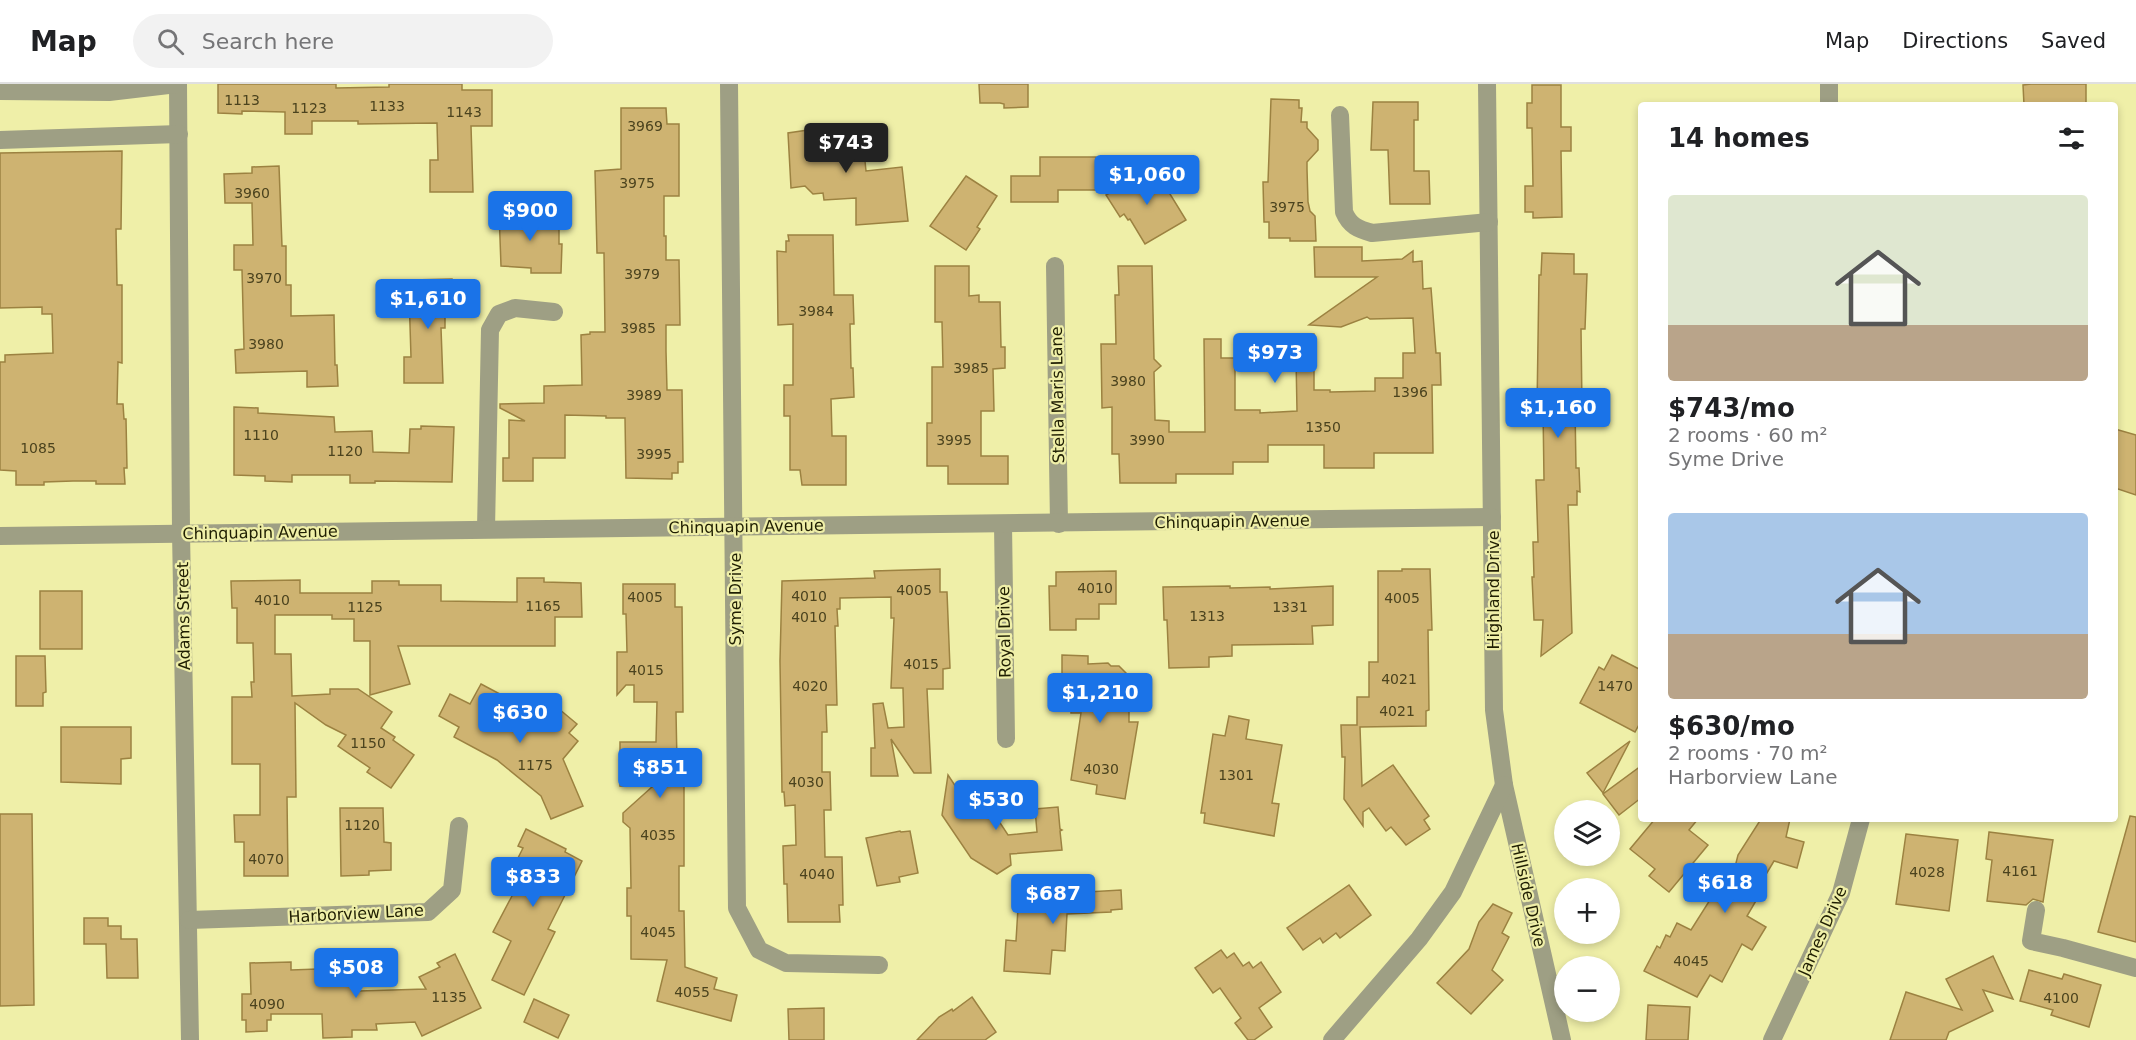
<!DOCTYPE html>
<meta charset="utf-8">
<style>
:root{--surface:#fff;--page:#f2f2f2;--text:#202124;--muted:#757577;--line:#e0e0e0;--accent:#1a73e8}
body{margin:0;font-family:"DejaVu Sans",sans-serif;background:var(--page);color:var(--text);height:100vh;display:flex;flex-direction:column;font-size:22px;white-space:nowrap}
*{box-sizing:border-box;margin:0}
p{font-size:20px;color:var(--muted)}
.icon{flex:none;width:33px;height:33px;fill:none;stroke:currentColor;stroke-width:2;stroke-linecap:round;stroke-linejoin:round}
.map{position:relative;flex:1;overflow:hidden}
.drawer{position:absolute;left:1638px;top:18px;width:480px;height:720px;display:flex;flex-direction:column;background:var(--surface);border-radius:6px;box-shadow:0 3px 9px #0003}
.drawer>*{flex:none}
.controls{position:absolute;left:1554px;top:716px;display:grid;gap:12px}
.controls a{display:grid;place-items:center;width:66px;height:66px;border-radius:50%;background:var(--surface);box-shadow:0 3px 9px #0003;font-size:30px}
.price{position:absolute;translate:-50% -51px;padding:0 14px;border-radius:6px;background:var(--accent);color:#fff;font-size:20px;line-height:39px;filter:drop-shadow(0 2px 3px #0008)}
.price::after{content:'';position:absolute;left:50%;top:36px;width:18px;height:14px;margin-left:-9px;background:inherit;clip-path:polygon(0 0,100% 0,50% 100%)}
.price.on{background:#222;color:#fff}
ul{padding:0;list-style:none}
li{display:grid;align-content:center;gap:12px;height:318px;padding:0 30px}
li span{display:grid;place-items:center;height:186px;border-radius:6px;color:#555}
li>.icon{margin-inline-start:auto}
span .icon{width:108px;height:108px;fill:#fffc;stroke-width:1}
li b{font-size:26px}
h2{display:flex;justify-content:space-between;align-items:center;height:72px;padding:0 30px;font-size:26px}
header{display:flex;align-items:center;gap:36px;box-sizing:border-box;height:84px;padding:0 30px;background:var(--surface);border-bottom:2px solid var(--line)}
header strong{font-size:28px}
nav{display:flex;gap:33px;margin-inline-start:auto;font-size:21px}
.search{width:420px;height:54px;background:var(--page);display:flex;align-items:center;gap:15px;box-sizing:border-box;padding:0 21px;border-radius:33px;color:var(--muted);font-size:22px}
.map>svg:first-child{display:block}
.building{fill:#ceb371;stroke:#9c8241;stroke-width:1.5}
.lines{fill:none;stroke-linecap:round;stroke-linejoin:round}
.minor{stroke:#9e9f84;stroke-width:18}
.labels{text-anchor:middle;stroke-width:4.5;stroke-linejoin:round;paint-order:stroke}
.number-label{font-size:14px;fill:#4b431e}
.street-label{font-size:16px;fill:#1f1e02;stroke:#efefa8}
</style>
<header>
<strong>Map</strong>
<div class="search"><svg class="icon" aria-label="search" viewBox="0 0 24 24"><circle cx="10" cy="10" r="6"/><path d="M15 15l6 6"/></svg>Search here</div>
<nav><a>Map</a><a>Directions</a><a>Saved</a></nav>
</header>
<div class="map">
<svg width="2136" height="956" viewBox="0 0 2136 956">
<rect width="100%" height="100%" fill="#efefa8"/>
<g class="building">
<path d="M 218,0 L 336,0 L 336,4 L 389,3 L 389,0 L 462,0 L 462,6 L 492,6 L 492,42 L 471,42 L 473,108 L 430,108 L 430,76 L 438,76 L 437,39 L 358,40 L 358,37 L 312,37 L 312,50 L 285,50 L 285,28 L 242,27 L 242,30 L 218,29 Z"/>
<path d="M 979,0 L 1028,0 L 1028,23 L 1004,24 L 1004,20 L 1000,19 L 980,19 Z"/>
<path d="M 2031,0 L 2086,0 L 2086,20 L 2024,21 L 2023,1 Z"/>
<path d="M 1532,1 L 1561,1 L 1561,43 L 1571,43 L 1571,67 L 1561,67 L 1562,133 L 1533,134 L 1533,128 L 1525,128 L 1525,102 L 1533,102 L 1532,44 L 1527,44 L 1527,19 L 1532,19 Z"/>
<path d="M 1271,15 L 1299,16 L 1299,24 L 1302,24 L 1301,38 L 1307,38 L 1307,44 L 1318,56 L 1318,66 L 1307,78 L 1307,85 L 1308,118 L 1310,127 L 1315,132 L 1316,157 L 1290,157 L 1290,154 L 1269,154 L 1269,138 L 1264,138 L 1263,98 L 1268,98 Z"/>
<path d="M 1373,18 L 1418,18 L 1418,36 L 1414,36 L 1414,87 L 1429,87 L 1430,120 L 1390,120 L 1388,66 L 1371,66 Z"/>
<path d="M 621,24 L 666,24 L 667,40 L 679,40 L 679,112 L 664,112 L 664,152 L 666,152 L 666,176 L 679,176 L 680,241 L 666,241 L 666,267 L 667,306 L 682,306 L 683,378 L 678,378 L 678,389 L 672,389 L 672,395 L 626,394 L 625,334 L 606,334 L 606,332 L 565,331 L 565,374 L 533,374 L 533,397 L 503,397 L 503,374 L 509,374 L 509,336 L 525,337 L 500,324 L 500,320 L 544,319 L 544,302 L 582,301 L 581,251 L 590,250 L 590,248 L 605,248 L 604,169 L 597,169 L 595,87 L 621,85 Z"/>
<path d="M 858,41 L 862,67 L 864,67 L 866,87 L 902,83 L 908,137 L 856,141 L 856,114 L 824,116 L 823,109 L 813,110 L 805,102 L 791,104 L 788,49 L 808,46 L 807,45 Z"/>
<path d="M 122,67 L 121,145 L 116,145 L 117,201 L 122,201 L 122,279 L 118,278 L 117,320 L 123,320 L 124,335 L 126,335 L 127,384 L 124,384 L 125,400 L 96,400 L 96,397 L 73,397 L 44,398 L 44,401 L 16,401 L 16,387 L 0,386 L 0,278 L 5,278 L 5,271 L 53,269 L 52,230 L 42,230 L 42,223 L 0,224 L 0,69 Z"/>
<path d="M 1040,73 L 1096,73 L 1096,106 L 1058,106 L 1058,118 L 1011,118 L 1011,92 L 1040,92 Z"/>
<path d="M 279,82 L 282,162 L 286,162 L 286,201 L 291,201 L 291,232 L 334,231 L 335,281 L 337,281 L 338,302 L 307,303 L 307,287 L 236,289 L 235,266 L 244,265 L 242,186 L 234,186 L 234,161 L 253,161 L 252,119 L 225,119 L 224,90 L 252,89 L 252,83 Z"/>
<path d="M 1154,84 L 1186,136 L 1145,160 L 1130,135 L 1128,136 L 1124,130 L 1120,133 L 1106,111 Z"/>
<path d="M 966,92 L 997,112 L 977,143 L 980,145 L 966,166 L 930,142 Z"/>
<path d="M 499,127 L 549,127 L 549,142 L 559,142 L 559,160 L 562,160 L 561,189 L 531,189 L 531,184 L 501,182 Z"/>
<path d="M 788,151 L 833,151 L 834,211 L 853,211 L 854,240 L 850,240 L 851,284 L 853,284 L 854,313 L 831,315 L 832,352 L 846,352 L 846,401 L 802,401 L 800,386 L 790,386 L 790,332 L 784,332 L 784,301 L 793,301 L 793,240 L 778,241 L 777,167 L 786,168 L 786,157 L 789,157 Z"/>
<path d="M 1314,163 L 1362,163 L 1362,177 L 1402,175 L 1413,167 L 1413,178 L 1422,177 L 1423,205 L 1431,204 L 1436,269 L 1440,269 L 1441,301 L 1432,301 L 1433,369 L 1374,369 L 1374,384 L 1324,384 L 1324,361 L 1268,361 L 1268,378 L 1233,378 L 1233,390 L 1176,390 L 1176,399 L 1120,399 L 1119,370 L 1112,370 L 1112,323 L 1102,324 L 1101,260 L 1116,260 L 1115,211 L 1119,211 L 1118,182 L 1152,182 L 1154,275 L 1161,282 L 1154,288 L 1155,336 L 1169,337 L 1169,348 L 1205,348 L 1204,255 L 1221,255 L 1221,274 L 1235,274 L 1235,326 L 1260,326 L 1260,329 L 1297,327 L 1296,274 L 1290,274 L 1289,250 L 1314,250 L 1314,306 L 1330,306 L 1330,308 L 1375,307 L 1375,294 L 1403,294 L 1403,269 L 1415,269 L 1413,234 L 1370,235 L 1367,233 L 1341,243 L 1309,241 L 1377,193 L 1315,193 Z"/>
<path d="M 1542,169 L 1574,170 L 1574,190 L 1587,190 L 1585,245 L 1581,245 L 1582,322 L 1575,324 L 1576,384 L 1579,384 L 1580,408 L 1577,407 L 1577,421 L 1568,421 L 1572,549 L 1541,572 L 1543,536 L 1534,536 L 1532,493 L 1534,493 L 1533,458 L 1538,458 L 1536,396 L 1544,396 L 1543,324 L 1537,324 L 1539,191 L 1541,191 Z"/>
<path d="M 935,182 L 969,182 L 969,212 L 979,211 L 979,218 L 1000,218 L 1001,263 L 1005,263 L 1005,284 L 993,285 L 994,327 L 981,327 L 981,372 L 1008,372 L 1008,400 L 948,400 L 948,382 L 927,382 L 927,339 L 932,339 L 932,283 L 943,283 L 942,238 L 935,238 Z"/>
<path d="M 452,195 L 453,233 L 445,233 L 445,244 L 441,244 L 443,299 L 404,299 L 404,273 L 411,273 L 409,209 L 412,209 L 412,196 Z"/>
<path d="M 234,323 L 258,324 L 258,329 L 334,333 L 335,348 L 372,347 L 373,368 L 409,369 L 410,345 L 421,345 L 421,342 L 454,343 L 452,398 L 375,397 L 375,399 L 350,399 L 350,391 L 292,391 L 292,398 L 265,397 L 265,392 L 234,391 Z"/>
<path d="M 2115,345 L 2136,351 L 2136,411 L 2115,404 Z"/>
<path d="M 940,485 L 940,508 L 947,508 L 950,584 L 943,585 L 943,605 L 927,605 L 931,689 L 914,689 L 891,655 L 898,692 L 871,692 L 871,664 L 875,664 L 873,620 L 883,619 L 888,644 L 904,643 L 903,604 L 891,604 L 894,534 L 891,534 L 891,513 L 840,514 L 840,525 L 837,525 L 838,542 L 835,542 L 837,621 L 826,621 L 827,648 L 822,648 L 822,688 L 830,688 L 831,726 L 824,726 L 825,773 L 842,773 L 843,821 L 839,821 L 840,838 L 788,838 L 787,800 L 784,800 L 783,762 L 796,761 L 795,721 L 785,722 L 784,708 L 782,708 L 780,577 L 782,497 L 875,494 L 874,487 Z"/>
<path d="M 1402,485 L 1430,485 L 1432,546 L 1428,546 L 1429,626 L 1426,627 L 1426,642 L 1360,643 L 1362,702 L 1393,681 L 1429,732 L 1424,736 L 1430,745 L 1406,761 L 1391,743 L 1386,747 L 1369,724 L 1363,728 L 1363,742 L 1344,715 L 1345,673 L 1342,673 L 1341,641 L 1357,641 L 1357,613 L 1369,613 L 1369,578 L 1378,578 L 1378,487 L 1402,487 Z"/>
<path d="M 1116,487 L 1116,520 L 1099,520 L 1099,535 L 1076,535 L 1076,546 L 1050,546 L 1049,502 L 1056,502 L 1056,488 Z"/>
<path d="M 517,494 L 544,494 L 544,498 L 581,499 L 582,533 L 555,533 L 555,562 L 398,562 L 410,600 L 370,611 L 370,557 L 354,557 L 354,535 L 332,535 L 332,531 L 275,531 L 275,570 L 291,570 L 292,612 L 330,610 L 330,605 L 358,605 L 392,628 L 381,644 L 395,653 L 393,656 L 414,671 L 391,704 L 367,688 L 370,684 L 338,662 L 346,651 L 326,641 L 295,619 L 296,713 L 287,713 L 288,792 L 244,792 L 244,758 L 235,758 L 234,731 L 260,731 L 260,680 L 232,680 L 232,613 L 252,613 L 251,598 L 254,598 L 253,559 L 237,559 L 237,524 L 232,524 L 231,497 L 300,496 L 300,509 L 372,509 L 372,497 L 399,497 L 399,501 L 441,501 L 441,517 L 517,518 Z"/>
<path d="M 623,500 L 675,500 L 675,523 L 682,523 L 683,628 L 676,628 L 677,679 L 683,675 L 683,679 L 686,679 L 686,702 L 684,702 L 684,782 L 679,782 L 679,827 L 684,827 L 685,883 L 717,894 L 714,905 L 737,911 L 731,937 L 657,917 L 667,876 L 631,875 L 631,832 L 627,832 L 627,804 L 631,804 L 630,744 L 623,738 L 623,729 L 653,702 L 620,702 L 620,658 L 656,658 L 657,618 L 634,618 L 634,601 L 626,601 L 617,611 L 617,568 L 627,568 L 626,530 L 623,530 Z"/>
<path d="M 1230,502 L 1230,504 L 1270,503 L 1270,505 L 1333,502 L 1333,541 L 1312,542 L 1313,560 L 1232,561 L 1232,572 L 1209,573 L 1209,583 L 1169,584 L 1167,536 L 1164,536 L 1163,503 Z"/>
<rect x="40" y="507" width="42" height="58"/>
<path d="M 1062,571 L 1088,572 L 1088,580 L 1108,579 L 1111,582 L 1119,582 L 1129,592 L 1129,638 L 1138,638 L 1125,715 L 1096,710 L 1097,701 L 1071,696 L 1081,629 L 1071,629 L 1071,616 L 1062,616 Z"/>
<path d="M 1612,571 L 1641,586 L 1641,637 L 1635,648 L 1580,619 L 1599,583 L 1604,586 Z"/>
<path d="M 16,572 L 45,572 L 46,608 L 43,609 L 43,622 L 16,622 Z"/>
<path d="M 481,600 L 536,629 L 548,639 L 559,625 L 577,640 L 569,649 L 578,657 L 563,675 L 583,722 L 551,735 L 541,712 L 497,676 L 454,653 L 459,643 L 439,632 L 450,610 L 470,620 Z"/>
<path d="M 1229,632 L 1249,636 L 1246,655 L 1282,661 L 1272,719 L 1279,720 L 1274,752 L 1204,739 L 1205,729 L 1201,729 L 1213,650 L 1225,652 Z"/>
<path d="M 61,643 L 131,643 L 131,674 L 121,675 L 121,700 L 61,698 Z"/>
<path d="M 1630,657 L 1603,709 L 1587,689 Z"/>
<path d="M 1641,682 L 1641,714 L 1619,731 L 1603,710 Z"/>
<path d="M 948,691 L 962,712 L 985,716 L 1008,751 L 1037,748 L 1035,725 L 1058,723 L 1060,745 L 1062,746 L 1060,747 L 1062,766 L 1010,770 L 1011,781 L 997,790 L 971,774 L 942,731 Z"/>
<path d="M 340,724 L 383,724 L 384,758 L 391,759 L 391,786 L 369,787 L 369,791 L 341,792 Z"/>
<path d="M 0,730 L 32,730 L 34,921 L 0,922 Z"/>
<path d="M 2130,732 L 2136,733 L 2136,858 L 2098,848 Z"/>
<path d="M 1655,735 L 1698,735 L 1689,746 L 1708,761 L 1669,808 L 1649,792 L 1655,785 L 1630,765 Z"/>
<path d="M 1761,735 L 1790,735 L 1786,753 L 1804,758 L 1797,784 L 1774,777 L 1756,807 L 1760,810 L 1747,832 L 1766,843 L 1752,866 L 1742,860 L 1722,898 L 1710,891 L 1697,913 L 1644,887 L 1657,862 L 1660,864 L 1666,851 L 1670,853 L 1677,839 L 1691,846 L 1732,781 L 1735,783 L 1738,771 Z"/>
<path d="M 526,745 L 566,765 L 565,768 L 582,777 L 548,845 L 555,848 L 524,911 L 492,896 L 511,857 L 493,848 L 523,791 L 512,786 L 523,764 L 518,762 Z"/>
<path d="M 900,747 L 901,748 L 910,747 L 918,789 L 899,793 L 900,798 L 877,802 L 866,754 Z"/>
<path d="M 1989,748 L 2053,756 L 2043,818 L 2033,815 L 2026,821 L 1987,817 L 1992,776 L 1986,775 Z"/>
<path d="M 1906,750 L 1958,756 L 1949,827 L 1896,820 Z"/>
<path d="M 1052,796 L 1086,797 L 1087,808 L 1121,806 L 1122,825 L 1111,826 L 1111,828 L 1067,830 L 1065,867 L 1052,866 L 1050,890 L 1004,887 L 1006,856 L 1016,857 L 1018,824 L 1052,826 Z"/>
<path d="M 1349,801 L 1371,831 L 1340,854 L 1336,849 L 1323,859 L 1320,854 L 1303,866 L 1287,844 Z"/>
<path d="M 1493,820 L 1512,829 L 1502,849 L 1509,853 L 1492,886 L 1503,896 L 1471,930 L 1437,899 L 1469,865 L 1479,838 Z"/>
<path d="M 84,834 L 108,834 L 108,842 L 121,842 L 121,855 L 137,855 L 138,894 L 107,894 L 106,860 L 84,860 Z"/>
<path d="M 1221,866 L 1227,874 L 1234,869 L 1243,882 L 1249,878 L 1253,884 L 1261,878 L 1281,908 L 1259,924 L 1272,943 L 1254,956 L 1248,956 L 1235,939 L 1241,934 L 1220,904 L 1213,909 L 1195,884 Z"/>
<path d="M 455,870 L 481,924 L 422,952 L 415,938 L 376,940 L 377,946 L 352,946 L 352,953 L 323,954 L 322,930 L 271,930 L 271,936 L 267,936 L 267,947 L 246,948 L 246,936 L 242,936 L 242,910 L 251,910 L 250,879 L 291,878 L 291,886 L 345,884 L 345,902 L 359,902 L 359,907 L 426,905 L 419,893 L 440,883 L 437,879 Z"/>
<path d="M 1993,872 L 2013,915 L 1983,906 L 1993,927 L 1949,948 L 1946,956 L 1890,956 L 1906,908 L 1962,926 L 1946,895 Z"/>
<path d="M 2029,886 L 2062,895 L 2064,890 L 2101,901 L 2089,943 L 2051,931 L 2053,926 L 2020,917 Z"/>
<path d="M 972,913 L 996,948 L 985,956 L 917,956 L 939,933 L 952,925 L 953,927 Z"/>
<path d="M 534,915 L 569,931 L 558,954 L 524,938 Z"/>
<path d="M 1648,921 L 1690,923 L 1688,956 L 1646,956 Z"/>
<path d="M 824,924 L 824,956 L 789,956 L 788,925 Z"/>
</g>
<g class="lines">
<g class="minor">
<path d="M 178,0 L 181,448 L 190,956"/>
<path d="M 729,0 L 737,824 L 759,866 L 786,879 L 879,881"/>
<path d="M 1487,0 L 1494,626 L 1504,701 L 1562,956"/>
<path d="M 1829,0 L 1829,21"/>
<path d="M 0,7 L 109,8 L 177,0"/>
<path d="M 1340,31 L 1344,128 C 1350,142 1358,145 1372,149 L 1489,138"/>
<path d="M 0,56 L 179,50"/>
<path d="M 1055,182 L 1059,440"/>
<path d="M 1003,440 L 1006,655"/>
<path d="M 486,445 L 490,246 L 499,230 L 515,224 L 554,228"/>
<path d="M 0,452 L 1492,433"/>
<path d="M 2036,826 L 2031,857 L 2063,864 L 2136,884"/>
<path d="M 189,836 L 428,828 L 452,806 L 459,742"/>
<path d="M 1332,956 L 1419,855 L 1453,808 L 1504,701"/>
<path d="M 1772,956 L 1841,809 L 1861,735"/>
</g>
</g>
<g class="labels">
<g class="number-label">
<text x="242" y="21">1113</text>
<text x="387" y="27">1133</text>
<text x="309" y="29">1123</text>
<text x="464" y="33">1143</text>
<text x="645" y="47">3969</text>
<text x="637" y="104">3975</text>
<text x="252" y="114">3960</text>
<text x="1287" y="128">3975</text>
<text x="642" y="195">3979</text>
<text x="264" y="199">3970</text>
<text x="816" y="232">3984</text>
<text x="638" y="249">3985</text>
<text x="266" y="265">3980</text>
<text x="971" y="289">3985</text>
<text x="1128" y="302">3980</text>
<text x="1410" y="313">1396</text>
<text x="644" y="316">3989</text>
<text x="1323" y="348">1350</text>
<text x="261" y="356">1110</text>
<text x="954" y="361">3995</text>
<text x="1147" y="361">3990</text>
<text x="38" y="369">1085</text>
<text x="345" y="372">1120</text>
<text x="654" y="375">3995</text>
<text x="1095" y="509">4010</text>
<text x="914" y="511">4005</text>
<text x="809" y="517">4010</text>
<text x="645" y="518">4005</text>
<text x="1402" y="519">4005</text>
<text x="272" y="521">4010</text>
<text x="543" y="527">1165</text>
<text x="365" y="528">1125</text>
<text x="1290" y="528">1331</text>
<text x="1207" y="537">1313</text>
<text x="809" y="538">4010</text>
<text x="921" y="585">4015</text>
<text x="646" y="591">4015</text>
<text x="1399" y="600">4021</text>
<text x="810" y="607">4020</text>
<text x="1615" y="607">1470</text>
<text x="1397" y="632">4021</text>
<text x="368" y="664">1150</text>
<text x="535" y="686">1175</text>
<text x="1101" y="690">4030</text>
<text x="1236" y="696">1301</text>
<text x="806" y="703">4030</text>
<text x="362" y="746">1120</text>
<text x="658" y="756">4035</text>
<text x="266" y="780">4070</text>
<text x="2020" y="792">4161</text>
<text x="1927" y="793">4028</text>
<text x="817" y="795">4040</text>
<text x="658" y="853">4045</text>
<text x="1691" y="882">4045</text>
<text x="692" y="913">4055</text>
<text x="449" y="918">1135</text>
<text x="2061" y="919">4100</text>
<text x="267" y="925">4090</text>
</g>
<g class="street-label">
<text transform="translate(1057 311) rotate(-91)" y="6">Stella Maris Lane</text>
<text transform="translate(1232 437) rotate(-1)" y="6">Chinquapin Avenue</text>
<text transform="translate(746 442) rotate(-1)" y="6">Chinquapin Avenue</text>
<text transform="translate(260 448) rotate(-1)" y="6">Chinquapin Avenue</text>
<text transform="translate(1493 506) rotate(-90)" y="6">Highland Drive</text>
<text transform="translate(735 515) rotate(-90)" y="6">Syme Drive</text>
<text transform="translate(183 532) rotate(-91)" y="6">Adams Street</text>
<text transform="translate(1004 548) rotate(-91)" y="6">Royal Drive</text>
<text transform="translate(1529 811) rotate(77)" y="6">Hillside Drive</text>
<text transform="translate(356 829) rotate(-3)" y="6">Harborview Lane</text>
<text transform="translate(1822 847) rotate(-66)" y="6">James Drive</text>
</g>
</g>
</svg>
<div class="controls">
<a><svg class="icon" aria-label="layers" viewBox="0 0 24 24"><path d="M12 4l9 5-9 5-9-5zM3 14l9 5 9-5"/></svg></a>
<a>+</a>
<a>−</a>
</div>
<b class="price on" style="left:846px;top:90px">$743</b>
<b class="price" style="left:1147px;top:122px">$1,060</b>
<b class="price" style="left:530px;top:158px">$900</b>
<b class="price" style="left:428px;top:246px">$1,610</b>
<b class="price" style="left:1275px;top:300px">$973</b>
<b class="price" style="left:1558px;top:355px">$1,160</b>
<b class="price" style="left:1100px;top:640px">$1,210</b>
<b class="price" style="left:520px;top:660px">$630</b>
<b class="price" style="left:660px;top:715px">$851</b>
<b class="price" style="left:996px;top:747px">$530</b>
<b class="price" style="left:533px;top:824px">$833</b>
<b class="price" style="left:1725px;top:830px">$618</b>
<b class="price" style="left:1053px;top:841px">$687</b>
<b class="price" style="left:356px;top:915px">$508</b>
<section class="drawer">
<h2>14 homes<svg class="icon" aria-label="filters" viewBox="0 0 24 24"><path d="M4 7h16M4 17h16"/><circle cx="9" cy="7" r="2"/><circle cx="15" cy="17" r="2"/></svg></h2>
<ul>
<li><span style="background:linear-gradient(#dfe7d0 70%,#b9a48a 0)"><svg class="icon" aria-label="home" viewBox="0 0 24 24"><path d="M3 11l9-7 9 7M6 9v11h12V9"/></svg></span><div><b>$743/mo</b><p>2 rooms · 60 m²</p><p>Syme Drive</p></div></li>
<li><span style="background:linear-gradient(#a9c7e8 65%,#b9a48a 0)"><svg class="icon" aria-label="home" viewBox="0 0 24 24"><path d="M3 11l9-7 9 7M6 9v11h12V9"/></svg></span><div><b>$630/mo</b><p>2 rooms · 70 m²</p><p>Harborview Lane</p></div></li>
</ul>
</section>
</div>
